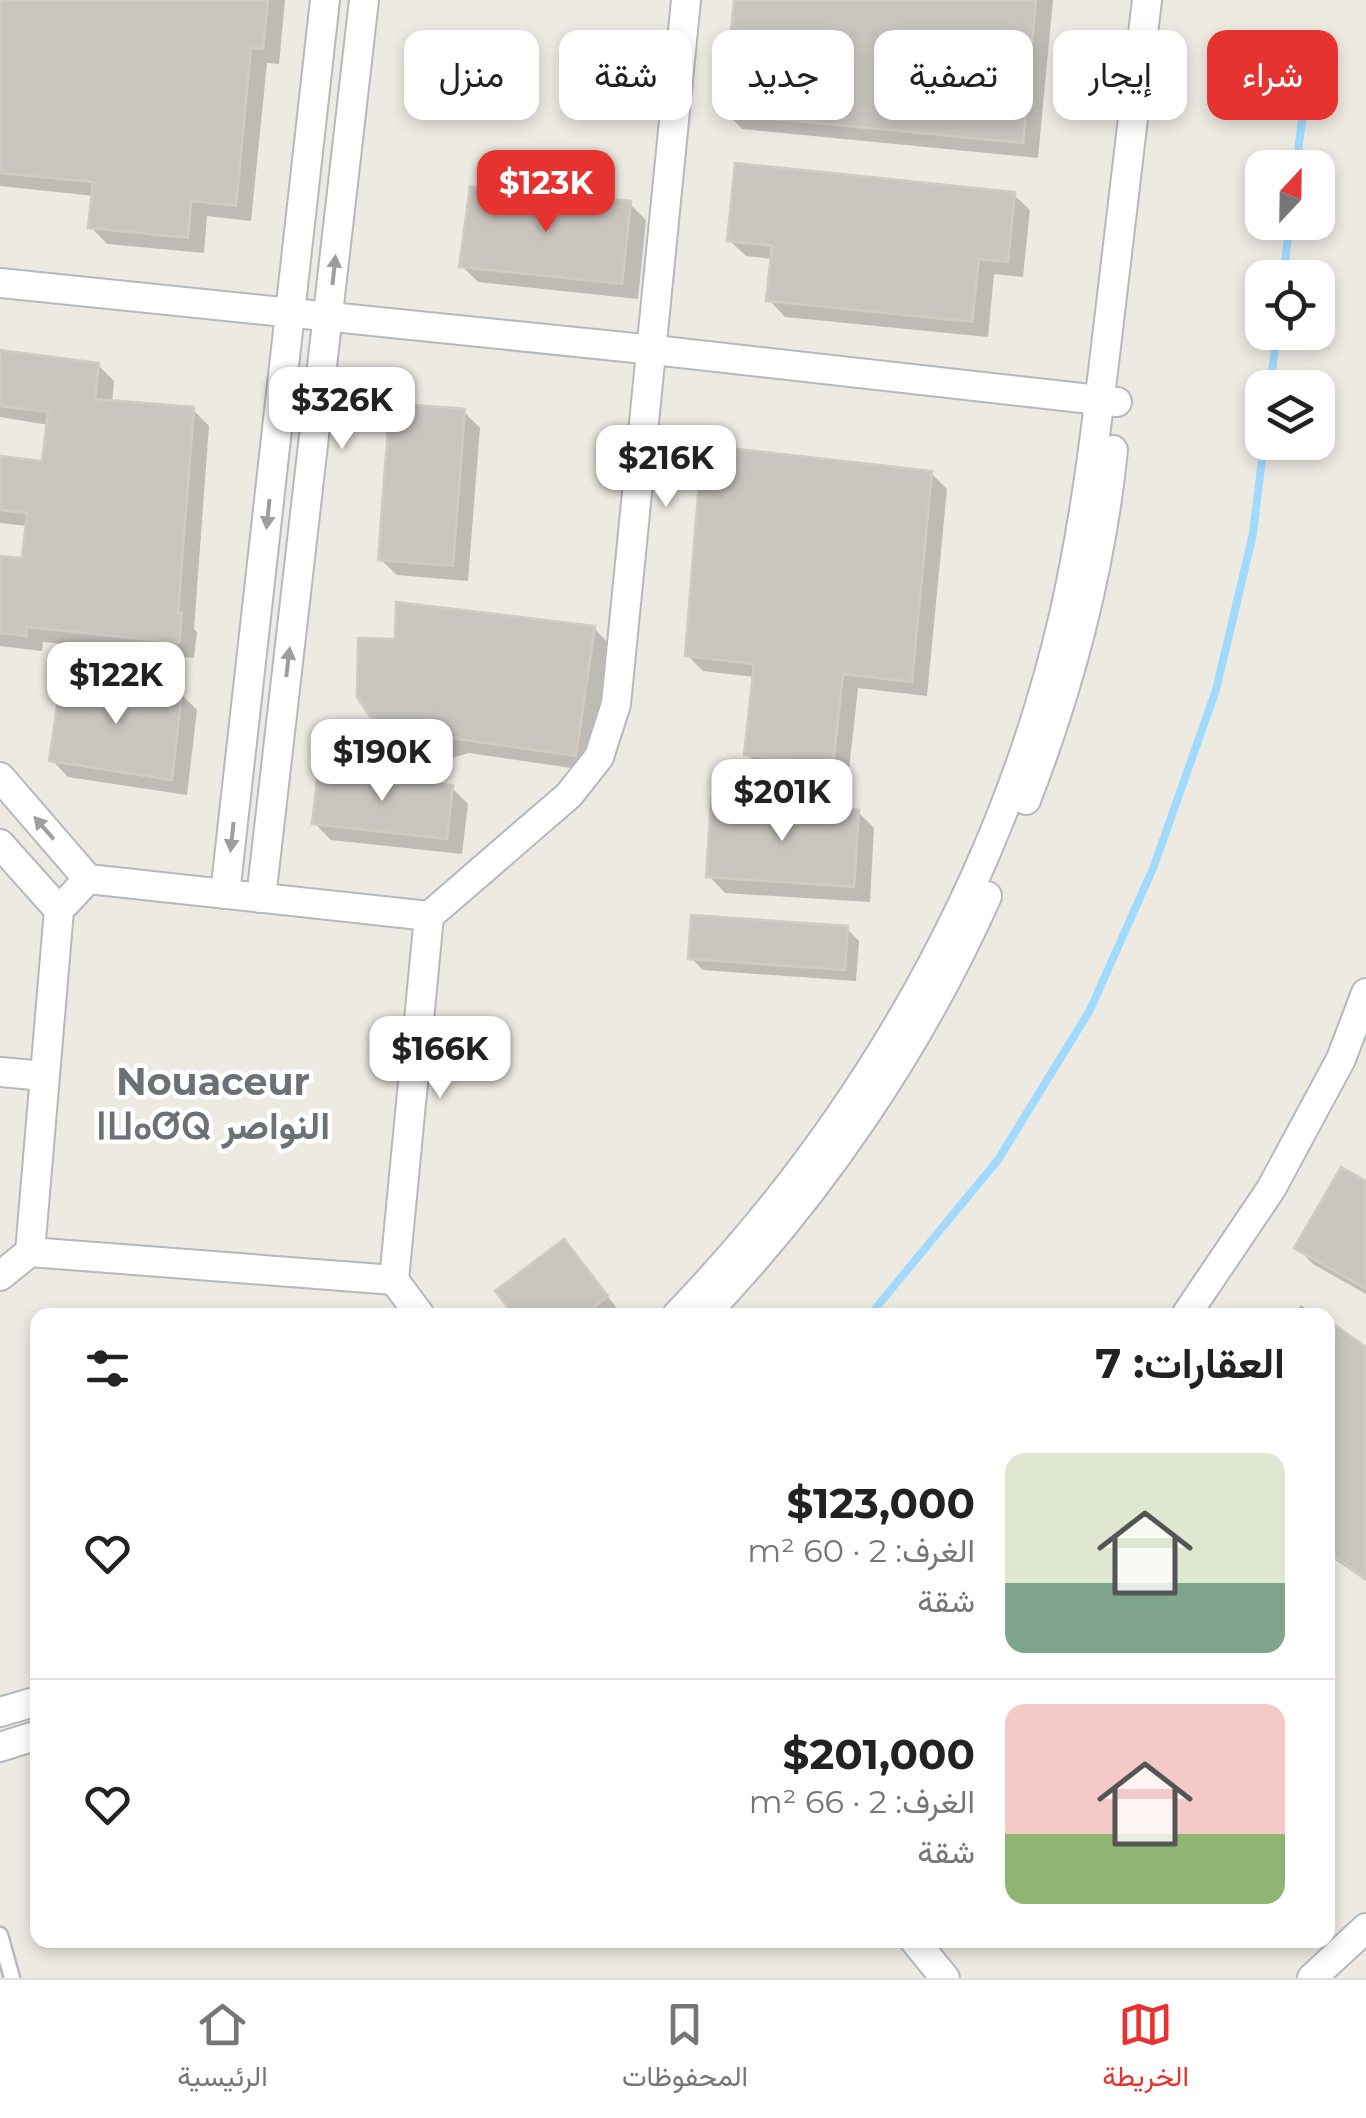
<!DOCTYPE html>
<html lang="ar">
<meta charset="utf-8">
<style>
:root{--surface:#fff;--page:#f6f6f6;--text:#222;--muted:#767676;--line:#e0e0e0;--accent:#e7332f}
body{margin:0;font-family:Montserrat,Vazirmatn,"Noto Sans Tifinagh",sans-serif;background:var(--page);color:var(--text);direction:rtl;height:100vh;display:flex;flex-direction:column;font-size:38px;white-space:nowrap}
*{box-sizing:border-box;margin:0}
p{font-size:32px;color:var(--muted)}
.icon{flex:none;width:55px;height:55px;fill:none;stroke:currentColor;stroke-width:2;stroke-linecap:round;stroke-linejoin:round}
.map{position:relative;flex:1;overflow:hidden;direction:ltr}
.details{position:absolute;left:30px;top:1308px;width:1305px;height:640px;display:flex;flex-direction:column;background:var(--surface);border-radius:20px;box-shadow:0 5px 15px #0003;direction:rtl}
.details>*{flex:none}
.top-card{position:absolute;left:30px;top:30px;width:1308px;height:90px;direction:rtl;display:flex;gap:20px}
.needle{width:65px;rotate:22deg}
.fabs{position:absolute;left:1245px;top:150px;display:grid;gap:20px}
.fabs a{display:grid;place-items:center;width:90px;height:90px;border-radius:20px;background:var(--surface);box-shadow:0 5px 15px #0003;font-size:50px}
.price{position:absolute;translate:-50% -85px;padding:0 22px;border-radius:20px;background:#fff;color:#222;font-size:32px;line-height:65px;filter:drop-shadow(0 2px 5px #0008)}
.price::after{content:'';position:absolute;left:50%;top:60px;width:30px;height:22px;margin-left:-15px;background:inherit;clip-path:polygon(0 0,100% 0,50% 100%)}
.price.on{background:var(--accent);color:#fff}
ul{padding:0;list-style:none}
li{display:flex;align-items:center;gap:30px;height:250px;padding:0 50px}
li+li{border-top:2px solid var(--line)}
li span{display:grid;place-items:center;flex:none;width:280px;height:200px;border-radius:20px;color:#555}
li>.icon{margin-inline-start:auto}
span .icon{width:120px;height:120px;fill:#fffc;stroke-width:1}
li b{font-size:42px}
h2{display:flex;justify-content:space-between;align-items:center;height:120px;padding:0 50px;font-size:42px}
.tag{padding:0 35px;border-radius:20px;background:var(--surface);box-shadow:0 5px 15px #0003;font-size:35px;line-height:90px}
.tag.on{background:var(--accent);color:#fff}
.dock{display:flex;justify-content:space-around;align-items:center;height:140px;border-top:2px solid var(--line);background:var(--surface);font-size:28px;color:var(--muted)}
.dock a{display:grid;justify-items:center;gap:5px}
.dock .on{color:var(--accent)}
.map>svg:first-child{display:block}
.shadow{fill:#0003}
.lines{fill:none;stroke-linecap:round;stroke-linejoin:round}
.stream{stroke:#a1dafe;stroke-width:8}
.building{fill:#c8c5bf;stroke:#d2cbc1;stroke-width:2.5}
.lane-casing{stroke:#b5b8bc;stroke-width:19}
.street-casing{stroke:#b5b8bc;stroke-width:32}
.lane{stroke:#fff;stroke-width:14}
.street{stroke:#fff;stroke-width:28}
.oneway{fill:#9c9fa1}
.labels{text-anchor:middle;stroke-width:9;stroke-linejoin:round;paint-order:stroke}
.district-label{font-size:38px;font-weight:bold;fill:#6b7175;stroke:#fff}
</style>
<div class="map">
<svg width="1366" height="1978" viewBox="0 0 1366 1978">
<rect width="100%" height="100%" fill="#edeae2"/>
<g class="shadow">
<path d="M 0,0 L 285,0 L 279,64 L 267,63 L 251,221 L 207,216 L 204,253 L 107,244 L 91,227 L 94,196 L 0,186 Z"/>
<path d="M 736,0 L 1053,0 L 1038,158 L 742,129 L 726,113 Z"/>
<path d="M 1013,194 L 1030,210 L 1023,277 L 994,274 L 988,337 L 785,317 L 769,300 L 773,259 L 746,256 L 729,240 Z"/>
<path d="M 630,204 L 646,220 L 638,299 L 478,282 L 462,266 Z"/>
<path d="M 0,353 L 98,365 L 114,381 L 112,403 L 193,410 L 209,426 L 194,629 L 197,632 L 194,658 L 43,642 L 42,651 L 0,646 L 0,559 L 24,561 L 28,526 L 0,523 L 0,459 L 44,464 L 49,425 L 0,417 Z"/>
<path d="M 464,412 L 480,428 L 468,581 L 397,575 L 380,559 Z"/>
<path d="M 931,473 L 947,489 L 927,696 L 858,688 L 848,779 L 763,770 L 747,754 L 755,677 L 703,671 L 687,655 Z"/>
<path d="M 594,628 L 610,645 L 592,771 L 469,753 L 441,761 L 406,750 L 370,713 L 398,642 Z"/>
<path d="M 181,694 L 197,710 L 187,795 L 68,777 L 52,760 Z"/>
<path d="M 452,788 L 468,804 L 462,854 L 331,840 L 314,823 Z"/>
<path d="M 858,812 L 874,828 L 870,902 L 725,893 L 709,876 Z"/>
<path d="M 846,928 L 859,941 L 856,981 L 703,970 L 691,958 Z"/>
<path d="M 1366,1184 L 1366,1294 L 1313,1264 L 1297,1248 Z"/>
<path d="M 576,1254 L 618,1310 L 611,1315 L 517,1315 Z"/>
<path d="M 1301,1305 L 1315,1315 L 1294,1315 Z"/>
<path d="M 1328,1323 L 1366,1350 L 1366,1581 L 1328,1555 Z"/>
</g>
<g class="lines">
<g class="stream">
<path d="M 1296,168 L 1305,96"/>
<path d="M 1283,278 L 1290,222"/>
<path d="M 1270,388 L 1277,332"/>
<path d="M 870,1315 L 998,1160 L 1090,1010 L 1154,866 L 1216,690 L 1253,534 L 1264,442"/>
</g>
</g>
<g class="building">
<path d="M 0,0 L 268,0 L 263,49 L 251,48 L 236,206 L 191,201 L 188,238 L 88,228 L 93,182 L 0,173 Z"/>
<path d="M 734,0 L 1036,0 L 1023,143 L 723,114 Z"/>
<path d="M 735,163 L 1015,192 L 1008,262 L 979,259 L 972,322 L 766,301 L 772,246 L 727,241 Z"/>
<path d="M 470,187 L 631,201 L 622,284 L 459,267 Z"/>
<path d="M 0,350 L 99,363 L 95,399 L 194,407 L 178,613 L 182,613 L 179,643 L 27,627 L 26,636 L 0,633 L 0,556 L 22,558 L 27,513 L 0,510 L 0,456 L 42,461 L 48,412 L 0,406 Z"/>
<path d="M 390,403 L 465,409 L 453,566 L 378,560 Z"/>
<path d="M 702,445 L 932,471 L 912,682 L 843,674 L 833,765 L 744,755 L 754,664 L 685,656 Z"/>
<path d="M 396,602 L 595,626 L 576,756 L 451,738 L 423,746 L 387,734 L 368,714 L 357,697 L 358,638 L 395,639 Z"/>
<path d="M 62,673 L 182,692 L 172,780 L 49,761 Z"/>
<path d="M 318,770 L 453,785 L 447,839 L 312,824 Z"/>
<path d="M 711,800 L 859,810 L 854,887 L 706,877 Z"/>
<path d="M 691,915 L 848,926 L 845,970 L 688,959 Z"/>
<path d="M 1341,1167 L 1366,1181 L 1366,1289 L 1294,1248 Z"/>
<path d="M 564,1239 L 608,1296 L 584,1315 L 514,1315 L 495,1291 Z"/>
<path d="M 1328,1320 L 1366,1347 L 1366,1579 L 1328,1552 Z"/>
</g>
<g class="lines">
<g class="lane-casing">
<path id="lane" d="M 0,1935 L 12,1978"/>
</g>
<g class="street-casing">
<g id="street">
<path d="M 0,283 L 654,350 L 1117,402"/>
<path d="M 0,777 L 88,879 L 429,916"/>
<path d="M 1026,800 C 1069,689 1101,569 1113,450"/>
<path d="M 0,844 L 59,910"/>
<path d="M 225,894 L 325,0"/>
<path d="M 261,898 L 364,0"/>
<path d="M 0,1072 L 44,1076"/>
<path d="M 30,1252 L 59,910 L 88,879"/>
<path d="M 0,1276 L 30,1252 L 394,1280"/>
<path d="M 420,1315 L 394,1280 L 429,916 L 569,795 L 599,757 L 616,704 L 686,0"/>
<path d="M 677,1315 C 864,1121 1003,878 1064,615 C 1085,523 1096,431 1107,338 C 1121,226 1134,113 1147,0"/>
<path d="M 704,1315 C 820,1194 919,1049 987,896"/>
<path d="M 1186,1315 L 1271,1189 L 1341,1059 L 1366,993"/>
<path d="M 0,1712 L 38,1701"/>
<path d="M 0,1747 L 38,1735"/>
<path d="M 914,1940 L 945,1978"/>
<path d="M 1312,1978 L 1366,1928"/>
</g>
</g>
<use href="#lane" class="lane"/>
<use href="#street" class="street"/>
</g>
<defs><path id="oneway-solid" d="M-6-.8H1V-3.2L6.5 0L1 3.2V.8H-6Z" transform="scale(2.5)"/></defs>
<g class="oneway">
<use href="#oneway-solid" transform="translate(334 270) rotate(-84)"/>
<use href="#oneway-solid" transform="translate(268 514) rotate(96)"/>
<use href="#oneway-solid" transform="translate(288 662) rotate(-83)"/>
<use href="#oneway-solid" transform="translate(44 828) rotate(-131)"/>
<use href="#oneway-solid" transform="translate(232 837) rotate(96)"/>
</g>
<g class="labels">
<g class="district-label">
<text x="213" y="1095">Nouaceur<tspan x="213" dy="44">ⵏⵡⴰⵚⵕ النواصر</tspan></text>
</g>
</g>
</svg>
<div class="fabs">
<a><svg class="needle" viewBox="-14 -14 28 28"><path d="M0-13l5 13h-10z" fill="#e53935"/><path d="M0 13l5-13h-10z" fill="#767676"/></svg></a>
<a><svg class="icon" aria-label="locate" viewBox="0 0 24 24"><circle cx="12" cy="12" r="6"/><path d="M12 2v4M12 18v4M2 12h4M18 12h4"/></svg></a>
<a><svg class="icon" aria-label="layers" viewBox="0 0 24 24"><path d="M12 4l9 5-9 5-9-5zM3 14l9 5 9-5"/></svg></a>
</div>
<b class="price on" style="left:546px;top:235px">$123K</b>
<b class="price" style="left:342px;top:452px">$326K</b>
<b class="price" style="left:666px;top:510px">$216K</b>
<b class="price" style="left:116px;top:727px">$122K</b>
<b class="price" style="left:382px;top:804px">$190K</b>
<b class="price" style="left:782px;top:844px">$201K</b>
<b class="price" style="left:440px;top:1101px">$166K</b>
<div class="top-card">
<a class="tag on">شراء</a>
<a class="tag">إيجار</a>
<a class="tag">تصفية</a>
<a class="tag">جديد</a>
<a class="tag">شقة</a>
<a class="tag">منزل</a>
</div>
<section class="details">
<h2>العقارات: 7<svg class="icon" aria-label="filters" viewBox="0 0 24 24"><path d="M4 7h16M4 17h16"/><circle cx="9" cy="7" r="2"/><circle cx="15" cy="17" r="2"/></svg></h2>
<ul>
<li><span style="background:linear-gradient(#dfe7d0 65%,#7fa58c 0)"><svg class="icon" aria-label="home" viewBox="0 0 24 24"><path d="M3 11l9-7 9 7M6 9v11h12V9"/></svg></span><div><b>$123,000</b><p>الغرف: 2 · 60 m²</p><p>شقة</p></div><svg class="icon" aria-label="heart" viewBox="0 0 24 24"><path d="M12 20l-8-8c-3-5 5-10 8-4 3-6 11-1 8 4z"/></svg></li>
<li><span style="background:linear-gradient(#f6c9c9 65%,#8fb573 0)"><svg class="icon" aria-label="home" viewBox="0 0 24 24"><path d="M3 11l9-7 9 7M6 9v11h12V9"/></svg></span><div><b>$201,000</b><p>الغرف: 2 · 66 m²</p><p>شقة</p></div><svg class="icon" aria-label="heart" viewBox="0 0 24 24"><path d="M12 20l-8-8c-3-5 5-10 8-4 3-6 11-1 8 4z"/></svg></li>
</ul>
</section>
</div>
<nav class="dock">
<a class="on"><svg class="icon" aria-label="map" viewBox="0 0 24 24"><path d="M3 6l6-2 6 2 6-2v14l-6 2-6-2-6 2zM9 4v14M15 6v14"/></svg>الخريطة</a>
<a><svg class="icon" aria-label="saved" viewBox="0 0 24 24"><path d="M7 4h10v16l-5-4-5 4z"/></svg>المحفوظات</a>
<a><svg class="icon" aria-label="home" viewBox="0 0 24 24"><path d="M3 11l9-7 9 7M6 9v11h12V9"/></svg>الرئيسية</a>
</nav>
